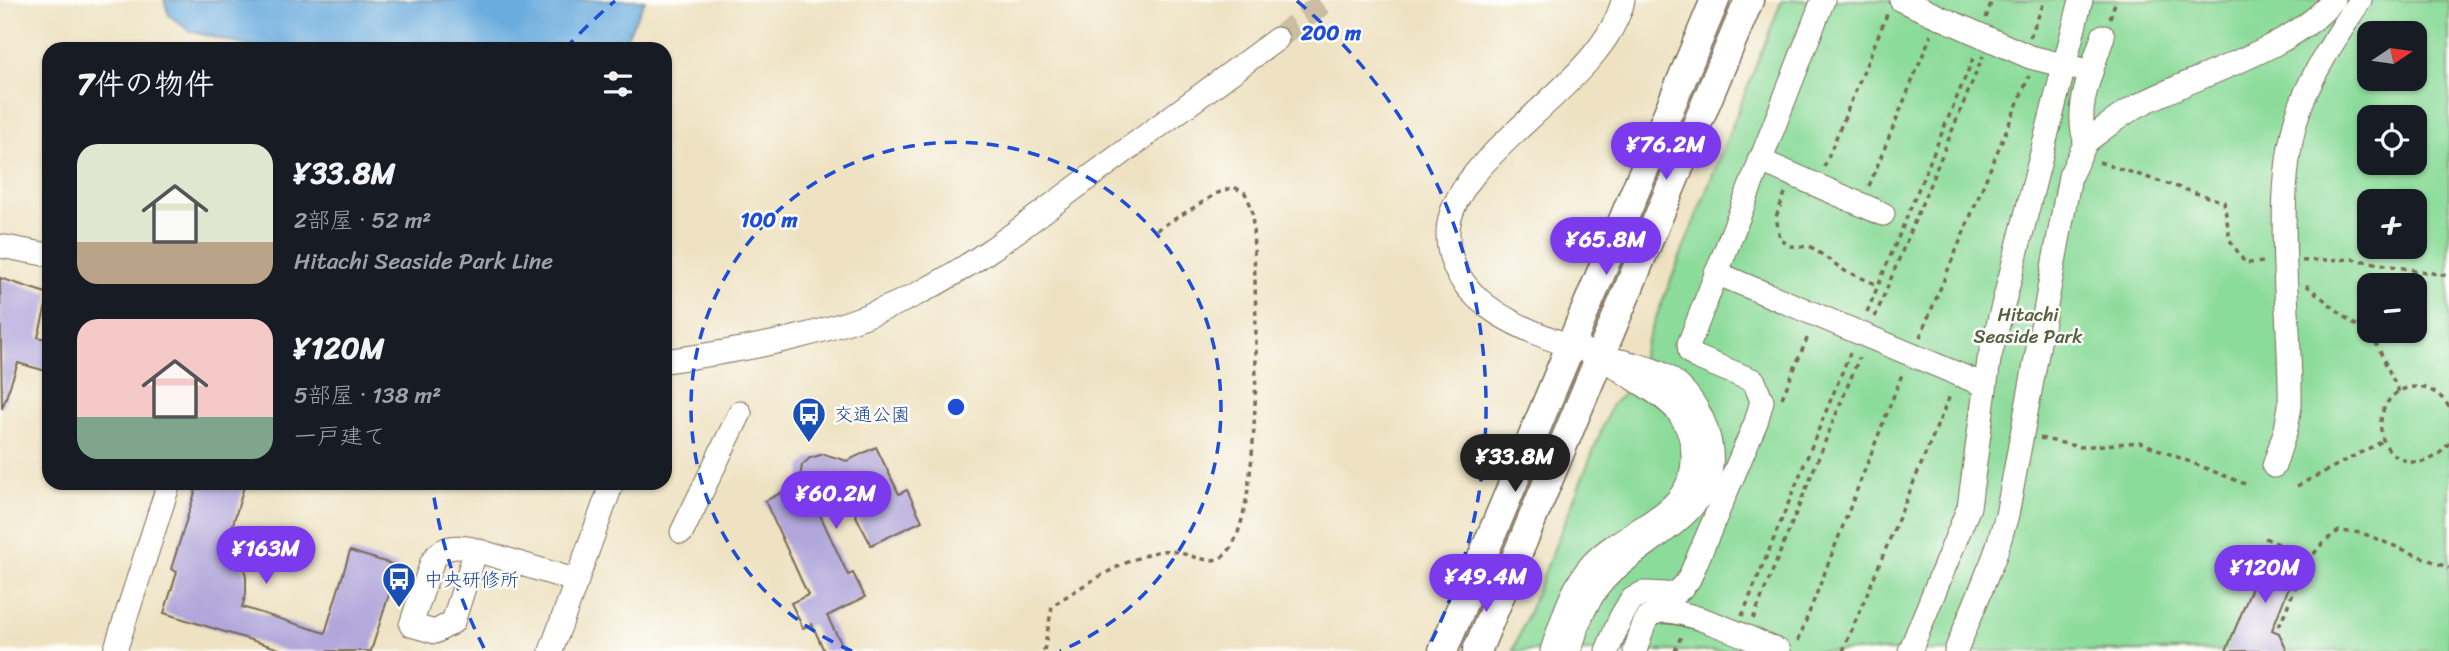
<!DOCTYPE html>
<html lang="ja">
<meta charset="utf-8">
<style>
:root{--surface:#171b24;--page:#242831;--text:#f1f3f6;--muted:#9ea1a6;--accent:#7c3aed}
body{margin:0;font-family:Sriracha,"Klee One",sans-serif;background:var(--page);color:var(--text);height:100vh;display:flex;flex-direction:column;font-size:26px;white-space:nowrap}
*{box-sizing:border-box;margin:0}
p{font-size:23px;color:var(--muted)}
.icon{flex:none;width:38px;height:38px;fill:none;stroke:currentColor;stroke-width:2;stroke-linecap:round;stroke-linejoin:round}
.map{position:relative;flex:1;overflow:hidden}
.details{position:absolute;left:42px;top:42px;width:630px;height:448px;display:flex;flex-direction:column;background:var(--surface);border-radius:21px;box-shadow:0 2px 5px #0004}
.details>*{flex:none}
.needle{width:46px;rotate:77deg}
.buttons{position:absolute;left:2357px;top:21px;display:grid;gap:14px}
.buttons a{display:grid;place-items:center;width:70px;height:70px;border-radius:14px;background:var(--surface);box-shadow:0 2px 5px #0004;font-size:35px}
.price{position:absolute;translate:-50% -60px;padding:0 16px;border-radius:24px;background:var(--accent);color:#fff;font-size:23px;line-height:46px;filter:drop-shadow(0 2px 4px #0008)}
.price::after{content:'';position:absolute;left:50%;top:42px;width:21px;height:16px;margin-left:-10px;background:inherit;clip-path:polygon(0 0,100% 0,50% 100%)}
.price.active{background:#222;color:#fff}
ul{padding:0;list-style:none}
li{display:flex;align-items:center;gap:21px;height:175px;padding:0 35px}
li span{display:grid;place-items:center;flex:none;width:196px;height:140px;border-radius:21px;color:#555}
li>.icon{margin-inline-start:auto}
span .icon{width:84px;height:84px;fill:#fffc;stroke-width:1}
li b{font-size:30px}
h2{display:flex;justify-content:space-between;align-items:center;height:84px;padding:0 35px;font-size:30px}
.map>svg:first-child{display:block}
.green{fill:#8bdb9a;stroke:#63825c;stroke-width:2;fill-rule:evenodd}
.water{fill:#6aacde;stroke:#526b7e;stroke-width:2}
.building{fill:#b1a7db}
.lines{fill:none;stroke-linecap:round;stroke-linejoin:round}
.minor-tunnel{stroke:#cabda1;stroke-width:23;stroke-dasharray:23 11;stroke-linecap:butt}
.minor-casing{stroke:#7a6a57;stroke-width:25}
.major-casing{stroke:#7a6a57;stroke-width:31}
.path{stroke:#7a6a57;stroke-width:3.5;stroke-dasharray:5 5;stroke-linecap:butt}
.minor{stroke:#fff;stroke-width:23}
.major{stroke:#fff;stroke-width:28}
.ring{fill:none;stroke:#1d4ed8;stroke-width:3.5;stroke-dasharray:12 9}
.labels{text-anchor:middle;stroke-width:5;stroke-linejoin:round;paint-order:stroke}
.park-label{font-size:19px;fill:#535f43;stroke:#fdfcf7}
.transit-label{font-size:19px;fill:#164399;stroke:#fdfcf7;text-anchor:start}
.centre{fill:#1d4ed8;stroke:#fdfcf7;stroke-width:3.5}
.ring-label{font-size:21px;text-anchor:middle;font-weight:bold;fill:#1d4ed8;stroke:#fdfcf7;stroke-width:5;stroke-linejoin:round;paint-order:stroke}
</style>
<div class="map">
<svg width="2449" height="651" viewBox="0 0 2449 651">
<rect width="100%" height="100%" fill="#fdfcf7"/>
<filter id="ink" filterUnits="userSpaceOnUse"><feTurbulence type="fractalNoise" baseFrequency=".0143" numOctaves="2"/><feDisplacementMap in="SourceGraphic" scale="14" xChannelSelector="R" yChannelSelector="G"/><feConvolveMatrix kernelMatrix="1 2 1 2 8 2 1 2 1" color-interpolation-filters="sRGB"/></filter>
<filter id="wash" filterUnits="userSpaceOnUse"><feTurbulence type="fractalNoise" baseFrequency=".00686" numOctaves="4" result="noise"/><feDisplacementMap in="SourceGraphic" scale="28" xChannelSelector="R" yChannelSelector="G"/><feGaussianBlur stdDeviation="1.57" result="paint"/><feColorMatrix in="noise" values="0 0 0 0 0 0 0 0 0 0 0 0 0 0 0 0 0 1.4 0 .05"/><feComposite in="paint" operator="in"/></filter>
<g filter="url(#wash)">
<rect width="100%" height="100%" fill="#eee2c2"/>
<path class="green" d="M 1782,0 L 2449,0 L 2449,651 L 1513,651 L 1612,404 C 1635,386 1637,376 1644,348 ZM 2370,33 L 2415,33 L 2415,79 L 2370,79 ZM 2370,117 L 2415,117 L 2415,163 L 2370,163 ZM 2370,201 L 2415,201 L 2415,247 L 2370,247 ZM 2370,285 L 2415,285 L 2415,331 L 2370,331 Z"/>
<path class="water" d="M 164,0 L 645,0 L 621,49 L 259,49 L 190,31 L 169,15 Z"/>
<g id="blocks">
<g class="building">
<path d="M 0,278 L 49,294 L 38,337 L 49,340 L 49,372 L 18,363 L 2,409 Z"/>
<path d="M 876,447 L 899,494 L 907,490 L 922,521 L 871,545 L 842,489 L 814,502 L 848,575 L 853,573 L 865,597 L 827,616 L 845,651 L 824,651 L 812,624 L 803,628 L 791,603 L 808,595 L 765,501 L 799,484 L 802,465 L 810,458 L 824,454 L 847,461 Z"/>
<path d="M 198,483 L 245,483 L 225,552 L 244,568 L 246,577 L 246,594 L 242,607 L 325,633 L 350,551 L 398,566 L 371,651 L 286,651 L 164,613 L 177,572 L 171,569 Z"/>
<path d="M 2269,546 L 2300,559 L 2272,630 L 2279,633 L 2287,651 L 2226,651 Z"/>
</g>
</g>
</g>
<g filter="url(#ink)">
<use href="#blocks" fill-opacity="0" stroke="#7a6a57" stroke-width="2"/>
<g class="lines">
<path class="minor-tunnel" d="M 1277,39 L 1327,0"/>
<g class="minor-casing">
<g id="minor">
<path d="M 1901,0 L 2030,57 L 2091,72"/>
<path d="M 2086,142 C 2073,110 2093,68 2103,36"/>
<path d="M 1759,160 L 1883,214"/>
<path d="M 0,246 L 49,255"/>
<path d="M 1716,273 L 1984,385"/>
<path d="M 665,361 C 753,349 841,333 921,292 C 976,264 1025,225 1075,188 C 1142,138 1210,89 1277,39"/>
<path d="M 2274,466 L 2286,429 L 2290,406 C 2292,314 2269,187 2302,102 C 2316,66 2340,32 2360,0"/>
<path d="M 682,532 L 740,413"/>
<path d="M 476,550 L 453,622 L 435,632 L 411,625 L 432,562 C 442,545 458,545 476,550 L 577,581"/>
<path d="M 115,651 L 169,483"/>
<path d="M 551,651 L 612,483"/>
<path d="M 1552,651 C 1562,621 1571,588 1592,564 C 1625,528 1695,516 1693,456 C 1693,440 1688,425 1678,412 C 1664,394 1628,377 1609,362"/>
<path d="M 1570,651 C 1577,625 1585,601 1604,580 C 1648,531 1740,509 1703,421 C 1694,401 1681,384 1662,374 C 1644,364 1620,362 1601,356 C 1541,336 1446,310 1448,232 C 1450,155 1604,85 1623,0"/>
<path d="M 1607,651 L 1621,617 L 1631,600 L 1643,593 C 1668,592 1673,602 1689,579 L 1756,422 L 1762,401 L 1754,381 L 1696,357 L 1690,352 L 1689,344 L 1823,0"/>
<path d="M 1635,651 C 1639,641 1642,623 1650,616 C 1669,598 1757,642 1779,651"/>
<path d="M 1910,651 L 1969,507 L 1989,360 L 2081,0"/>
<path d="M 1956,651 L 1995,555 L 2007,515 L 2070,176 L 2086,142 C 2103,129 2120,115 2139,105 C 2194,76 2296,48 2333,0"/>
</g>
</g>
<g class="major-casing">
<g id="major">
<path d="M 1443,651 L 1715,0"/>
<path d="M 1477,651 L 1749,0"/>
</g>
</g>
<g class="path">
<path d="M 1986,18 L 1992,0"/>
<path d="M 2110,18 L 2116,0"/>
<path d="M 2030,37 L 2045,0"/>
<path d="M 2099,162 L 2224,202 L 2230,240 L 2245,263 L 2267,262"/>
<path d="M 1824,167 L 1888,12"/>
<path d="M 1869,186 L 1931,35"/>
<path d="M 1785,193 L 1776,217 L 1780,239 L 1790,246 L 1811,247 L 1845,271 L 1878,285"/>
<path d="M 2302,261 L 2352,259 L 2449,276"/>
<path d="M 2306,285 L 2375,341 L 2399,392"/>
<path d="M 1867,312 L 1975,54"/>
<path d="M 1875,317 L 1983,56"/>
<path d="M 1920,337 L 2029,76"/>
<path d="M 1782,398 L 1809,334"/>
<path d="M 2449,407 C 2443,397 2435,391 2424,388 C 2375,378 2363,455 2412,462 C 2428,464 2440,455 2449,443"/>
<path d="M 2040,438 L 2080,447 L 2140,442 L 2245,484"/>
<path d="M 2297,486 L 2383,441"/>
<path d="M 2265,538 L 2310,558"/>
<path d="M 1742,616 L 1850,353"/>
<path d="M 1753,619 L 1859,358"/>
<path d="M 2279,626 C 2295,591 2305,551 2339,531 L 2362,533 L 2449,568"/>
<path d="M 1798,641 L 1903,372"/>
<path d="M 1044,651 L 1052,606 C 1080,587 1128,557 1161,551 C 1181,548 1206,567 1222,557 C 1268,528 1255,265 1252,208 L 1245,193 L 1234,187 L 1218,193 L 1153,232"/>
<path d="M 1675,651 L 1682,634"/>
<path d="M 1843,651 L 1951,393"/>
</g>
<use href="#minor" class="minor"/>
<use href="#major" class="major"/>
</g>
</g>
<g class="ring">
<path d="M852 651A265 265 0 1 1 1060 651"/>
<path d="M484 648A530 530 0 0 1 432 485M565 49A530 530 0 0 1 615 1M1297 1A530 530 0 0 1 1428 648"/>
</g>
<defs>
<g id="bus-pin" transform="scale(1.75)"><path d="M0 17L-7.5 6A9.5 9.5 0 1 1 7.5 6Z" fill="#1a4fb4" stroke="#fdfcf7"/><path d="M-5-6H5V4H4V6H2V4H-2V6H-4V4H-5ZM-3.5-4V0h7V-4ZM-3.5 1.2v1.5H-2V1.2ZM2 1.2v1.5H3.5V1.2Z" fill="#fff"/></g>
</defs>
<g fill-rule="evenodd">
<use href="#bus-pin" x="809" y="414"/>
<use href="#bus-pin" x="399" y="579"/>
</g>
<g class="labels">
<g class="park-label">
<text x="2028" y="321">Hitachi<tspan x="2028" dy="22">Seaside Park</tspan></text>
</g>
<g class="transit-label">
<text x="834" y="421">交通公園</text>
<text x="424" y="586">中央研修所</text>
</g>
</g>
<circle cx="956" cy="407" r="10" class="centre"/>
<g class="ring-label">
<text x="1331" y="40">200 m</text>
<text x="769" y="227">100 m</text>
</g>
</svg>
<div class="buttons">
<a><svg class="needle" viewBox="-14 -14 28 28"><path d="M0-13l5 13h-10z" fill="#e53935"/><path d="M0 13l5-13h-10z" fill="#9ea1a6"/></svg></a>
<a><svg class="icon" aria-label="locate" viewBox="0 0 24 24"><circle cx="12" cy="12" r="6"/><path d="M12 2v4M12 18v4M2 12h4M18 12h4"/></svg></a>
<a>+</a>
<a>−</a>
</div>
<b class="price" style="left:1666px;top:182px">¥76.2M</b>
<b class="price" style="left:1606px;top:277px">¥65.8M</b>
<b class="price active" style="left:1515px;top:494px">¥33.8M</b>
<b class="price" style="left:836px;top:531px">¥60.2M</b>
<b class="price" style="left:266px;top:586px">¥163M</b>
<b class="price" style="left:2265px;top:605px">¥120M</b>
<b class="price" style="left:1486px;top:614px">¥49.4M</b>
<section class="details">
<h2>7件の物件<svg class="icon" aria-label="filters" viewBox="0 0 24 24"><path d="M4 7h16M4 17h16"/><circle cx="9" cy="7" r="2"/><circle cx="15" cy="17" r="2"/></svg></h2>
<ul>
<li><span style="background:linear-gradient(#dfe7d0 70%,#b9a48a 0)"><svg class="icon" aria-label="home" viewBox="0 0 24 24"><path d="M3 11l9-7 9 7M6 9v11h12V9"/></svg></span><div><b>¥33.8M</b><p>2部屋 · 52 m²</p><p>Hitachi Seaside Park Line</p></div></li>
<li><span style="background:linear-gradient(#f6c9c9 70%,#7fa58c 0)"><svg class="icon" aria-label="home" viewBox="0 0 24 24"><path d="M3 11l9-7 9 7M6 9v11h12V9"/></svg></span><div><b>¥120M</b><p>5部屋 · 138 m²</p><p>一戸建て</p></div></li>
</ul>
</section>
</div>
